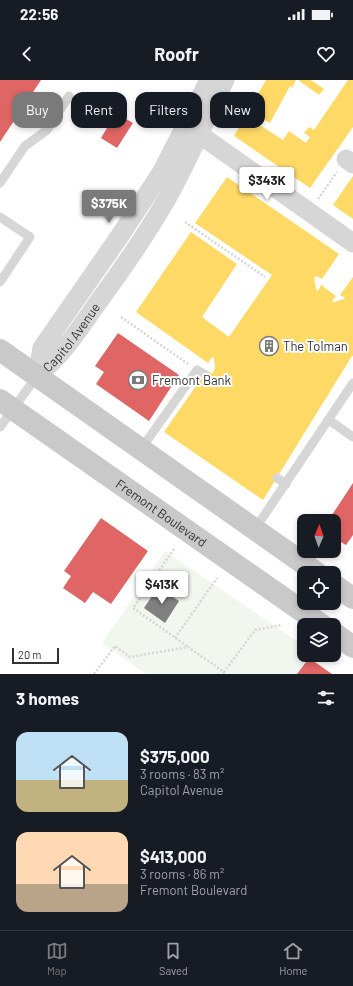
<!DOCTYPE html>
<meta charset="utf-8">
<style>
:root{--surface:#171b24;--page:#20242c;--text:#f1f3f6;--muted:#9ea1a6;--line:#363941;--accent:#7a7a7a}
body{margin:0;font-family:Barlow,sans-serif;background:var(--page);color:var(--text);height:100vh;display:flex;flex-direction:column;font-size:15px;white-space:nowrap}
*{box-sizing:border-box;margin:0}
p{font-size:13px;color:var(--muted)}
.icon{flex:none;width:22px;height:22px;fill:none;stroke:currentColor;stroke-width:2;stroke-linecap:round;stroke-linejoin:round}
.map{position:relative;height:594px;overflow:hidden}
.details{display:flex;flex-direction:column;background:var(--surface);flex:1}
.details>*{flex:none}
.guide{position:absolute;left:12px;top:12px;width:329px;height:36px;display:flex;gap:8px}
.needle{width:26px;rotate:2deg}
.buttons{position:absolute;left:297px;top:434px;display:grid;gap:8px}
.buttons a{display:grid;place-items:center;width:44px;height:44px;border-radius:8px;background:var(--surface);box-shadow:0 2px 6px #0003;font-size:20px}
.scale{position:absolute;left:12px;bottom:10px;width:47px;box-sizing:border-box;padding-left:4px;border:2px solid #323232;border-top:0;font-size:11px;line-height:14px;white-space:nowrap;color:#323232;-webkit-text-stroke:3px #fff;paint-order:stroke}
.price{position:absolute;translate:-50% -34px;padding:0 9px;border-radius:4px;background:#fff;color:#222;font-size:13px;line-height:26px;filter:drop-shadow(0 1px 2px #0008)}
.price::after{content:'';position:absolute;left:50%;top:24px;width:12px;height:9px;margin-left:-6px;background:inherit;clip-path:polygon(0 0,100% 0,50% 100%)}
.price.current{background:var(--accent);color:#fff}
ul{padding:0;list-style:none}
li{display:flex;align-items:center;gap:12px;height:100px;padding:0 16px}
li span{display:grid;place-items:center;flex:none;width:112px;height:80px;border-radius:12px;color:#555}
li>.icon{margin-inline-start:auto}
span .icon{width:48px;height:48px;fill:#fffc;stroke-width:1}
li b{font-size:17px}
h2{display:flex;justify-content:space-between;align-items:center;height:48px;padding:0 16px;font-size:17px}
.pill{padding:0 14px;border-radius:12px;background:var(--surface);box-shadow:0 2px 6px #0003;font-size:14px;line-height:36px}
.pill.current{background:var(--accent);color:#fff}
.status{display:flex;justify-content:space-between;align-items:center;height:28px;padding:0 20px;background:var(--surface);direction:ltr}
.status svg{height:11px;fill:currentColor}
header{display:flex;justify-content:space-between;align-items:center;height:52px;padding:0 16px;background:var(--surface);font-size:18px;font-weight:700}
.menu{display:flex;justify-content:space-around;align-items:center;height:56px;border-top:1px solid var(--line);background:var(--surface);font-size:11px;color:var(--muted)}
.menu a{display:grid;justify-items:center;gap:2px}
.menu .current{color:var(--accent)}
.map>svg:first-child{display:block}
.green{fill:#f1f6ee}
.homes{fill:#ffd966}
.shops{fill:#e06666}
.building{fill:#808080}
.lines{fill:none;stroke-linecap:round;stroke-linejoin:round}
.path{stroke:#d6d6d6;stroke-width:2.5;stroke-dasharray:2 2;stroke-linecap:butt}
.lane{stroke:#d6d6d6;stroke-width:9}
.street{stroke:#d6d6d6;stroke-width:19}
.primary{stroke:#c9c9c9;stroke-width:22}
.labels{text-anchor:middle;stroke-width:4;stroke-linejoin:round;paint-order:stroke}
.street-label{font-size:13px;fill:#323232;stroke:#fff}
.poi-label{font-size:13px;fill:#323232;stroke:#fff;text-anchor:start}
</style>
<div class="status"><b>22:56</b><svg viewBox="0 0 49 12"><path d="M0 12V9h3v3zM5 12V6h3v6zM10 12V3h3v9zM15 12V0h3v12zM26 1h20v11H26zM47 4h2v5h-2z"/></svg></div>
<header><svg class="icon" aria-label="back" viewBox="0 0 24 24"><path d="M15 5l-7 7 7 7"/></svg>Roofr<svg class="icon" aria-label="heart" viewBox="0 0 24 24"><path d="M12 20l-8-8c-3-5 5-10 8-4 3-6 11-1 8 4z"/></svg></header>
<div class="map">
<svg width="353" height="594" viewBox="0 0 353 594">
<rect width="100%" height="100%" fill="#fff"/>
<path class="green" d="M 165,471 L 304,566 L 304,575 L 310,575 L 296,594 L 146,594 L 102,563 Z"/>
<g class="homes">
<path d="M 266,0 L 296,0 L 292,8 L 290,6 L 270,43 L 261,38 L 258,44 L 283,60 L 289,51 L 306,63 L 310,57 L 304,53 L 309,47 L 314,50 L 348,0 L 353,0 L 353,47 L 310,108 L 234,56 Z"/>
<path d="M 298,0 L 311,0 L 324,9 L 319,15 Z"/>
<path d="M 353,96 L 353,139 L 333,125 Z"/>
<path d="M 227,97 L 339,174 L 322,199 L 316,196 L 314,198 L 316,209 L 318,211 L 321,205 L 336,216 L 332,221 L 334,222 L 344,219 L 345,218 L 340,215 L 353,197 L 353,276 L 352,276 L 263,420 L 164,352 L 207,290 L 212,294 L 215,288 L 214,278 L 212,277 L 208,283 L 136,232 L 191,152 L 237,184 L 202,237 L 229,257 L 272,195 L 195,143 Z"/>
</g>
<g class="shops">
<path d="M 0,0 L 41,0 L 0,62 Z"/>
<path d="M 116,33 L 133,43 L 117,68 L 101,58 Z"/>
<path d="M 118,253 L 179,295 L 149,341 L 96,304 L 104,292 L 95,286 Z"/>
<path d="M 353,403 L 353,455 L 346,465 L 334,458 L 334,441 L 328,441 Z"/>
<path d="M 101,438 L 148,471 L 111,524 L 93,512 L 85,523 L 63,508 L 71,496 L 64,491 Z"/>
<path d="M 309,578 L 332,594 L 297,594 Z"/>
</g>
<path class="building" d="M 158,507 L 179,521 L 165,543 L 144,528 Z"/>
<g class="lines">
<g class="path">
<path d="M 318,119 L 337,92"/>
<path d="M 185,142 L 265,197"/>
<path d="M 121,237 L 188,284"/>
<path d="M 174,469 L 133,528 L 187,566"/>
<path d="M 175,558 L 217,498"/>
<path d="M 224,592 L 255,550 L 282,545"/>
<path d="M 94,594 L 115,566 L 130,577 L 188,567 L 224,592 L 223,594"/>
</g>
<g class="lane">
<path d="M 0,103 L 25,66 L 47,50 L 69,16"/>
<path d="M 0,137 L 30,157 L 0,202"/>
<path d="M 329,340 L 353,357"/>
<path d="M 0,347 L 37,296"/>
<path d="M 141,369 L 197,290 L 204,294"/>
<path d="M 277,398 L 286,404"/>
<path d="M 255,449 L 353,303"/>
</g>
<g class="street">
<path d="M 189,47 L 353,163"/>
<path d="M 346,79 L 353,84"/>
<path id="s1" d="M 37,296 C 64,274 79,249 99,221 C 123,188 149,151 169,115 C 190,77 206,38 225,0"/>
<path d="M 37,296 L 42,268 L 119,157 L 161,93 L 209,0"/>
</g>
<g class="primary">
<path d="M 0,270 L 317,493"/>
<path id="s2" d="M 0,320 L 322,545"/>
<path d="M 334,505 L 353,518"/>
<path d="M 334,553 L 353,567"/>
</g>
</g>
<defs>
<g id="building-ring" transform="scale(1)"><circle r="9.5" fill="#fff" stroke="#7a7a7a" stroke-width="1.5"/><path d="M-4-6H4V6H1V3H-1V6H-4ZM-2.5-4.3h1.7v1.8h-1.7ZM.8-4.3h1.7v1.8H.8ZM-2.5-1h1.7V.8h-1.7ZM.8-1h1.7V.8H.8Z" fill="#7a7a7a"/></g>
<g id="bank-ring" transform="scale(1)"><circle r="9.5" fill="#fff" stroke="#7a7a7a" stroke-width="1.5"/><path d="M-6-4H6V4H-6ZM0-2.3a2.3 2.3 0 1 0 0 4.6a2.3 2.3 0 1 0 0-4.6Z" fill="#7a7a7a"/></g>
</defs>
<g fill-rule="evenodd">
<use href="#building-ring" x="269" y="266"/>
<use href="#bank-ring" x="138" y="300"/>
</g>
<g class="labels">
<g class="street-label">
<text dy="5" stroke="none"><textPath href="#s1" startOffset="52">Capitol Avenue</textPath></text>
<text dy="5" stroke="none"><textPath href="#s2" startOffset="197">Fremont Boulevard</textPath></text>
</g>
<g class="poi-label">
<text x="283" y="271">The Tolman</text>
<text x="152" y="305">Fremont Bank</text>
</g>
</g>
</svg>
<div class="buttons">
<a><svg class="needle" viewBox="-14 -14 28 28"><path d="M0-13l5 13h-10z" fill="#e53935"/><path d="M0 13l5-13h-10z" fill="#9ea1a6"/></svg></a>
<a><svg class="icon" aria-label="locate" viewBox="0 0 24 24"><circle cx="12" cy="12" r="6"/><path d="M12 2v4M12 18v4M2 12h4M18 12h4"/></svg></a>
<a><svg class="icon" aria-label="layers" viewBox="0 0 24 24"><path d="M12 4l9 5-9 5-9-5zM3 14l9 5 9-5"/></svg></a>
</div>
<div class="scale">20 m</div>
<b class="price" style="left:267px;top:121px">$343K</b>
<b class="price current" style="left:109px;top:144px">$375K</b>
<b class="price" style="left:162px;top:525px">$413K</b>
<div class="guide">
<a class="pill current">Buy</a>
<a class="pill">Rent</a>
<a class="pill">Filters</a>
<a class="pill">New</a>
</div>
</div>
<section class="details">
<h2>3 homes<svg class="icon" aria-label="filters" viewBox="0 0 24 24"><path d="M4 7h16M4 17h16"/><circle cx="9" cy="7" r="2"/><circle cx="15" cy="17" r="2"/></svg></h2>
<ul>
<li><span style="background:linear-gradient(#bfe0f5 60%,#c2b280 0)"><svg class="icon" aria-label="home" viewBox="0 0 24 24"><path d="M3 11l9-7 9 7M6 9v11h12V9"/></svg></span><div><b>$375,000</b><p>3 rooms · 83 m²</p><p>Capitol Avenue</p></div></li>
<li><span style="background:linear-gradient(#ffd9b3 65%,#b9a48a 0)"><svg class="icon" aria-label="home" viewBox="0 0 24 24"><path d="M3 11l9-7 9 7M6 9v11h12V9"/></svg></span><div><b>$413,000</b><p>3 rooms · 86 m²</p><p>Fremont Boulevard</p></div></li>
</ul>
</section>
<nav class="menu">
<a class="current"><svg class="icon" aria-label="map" viewBox="0 0 24 24"><path d="M3 6l6-2 6 2 6-2v14l-6 2-6-2-6 2zM9 4v14M15 6v14"/></svg>Map</a>
<a><svg class="icon" aria-label="saved" viewBox="0 0 24 24"><path d="M7 4h10v16l-5-4-5 4z"/></svg>Saved</a>
<a><svg class="icon" aria-label="home" viewBox="0 0 24 24"><path d="M3 11l9-7 9 7M6 9v11h12V9"/></svg>Home</a>
</nav>
